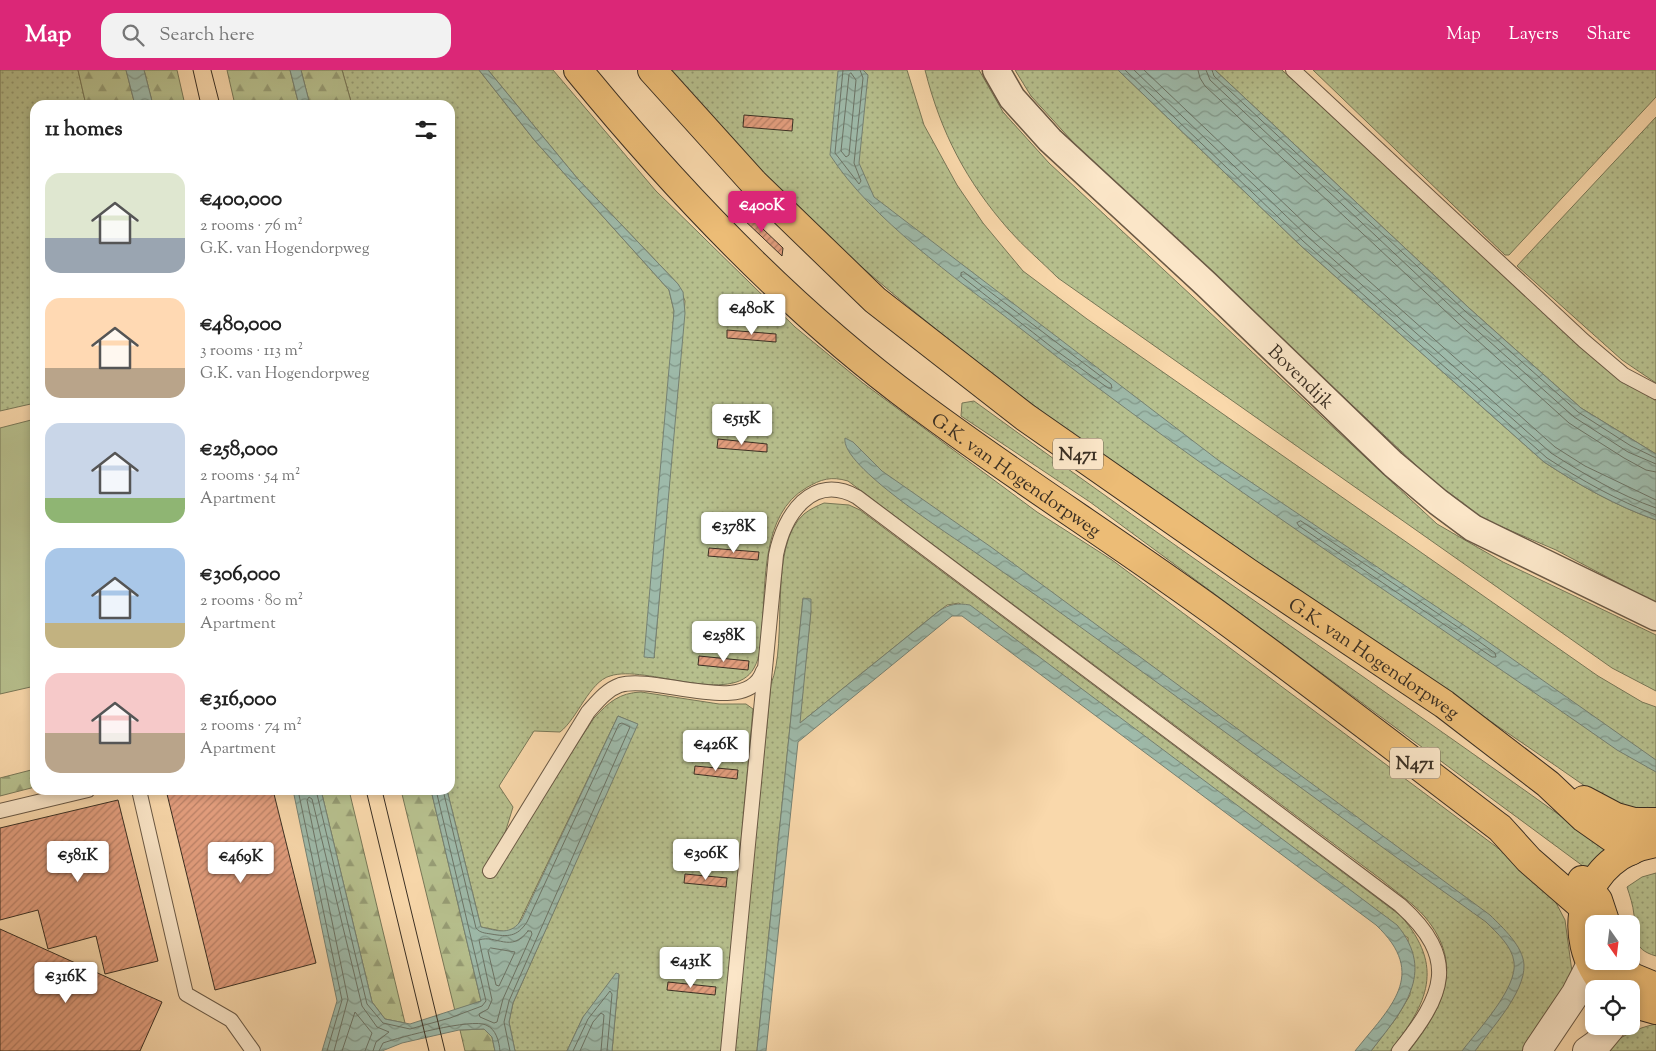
<!DOCTYPE html>
<meta charset="utf-8">
<style>
:root{--surface:#fff;--page:#f2f2f2;--text:#222;--muted:#767676;--accent:#db2777}
body{margin:0;font-family:"Sorts Mill Goudy",serif;background:var(--page);color:var(--text);height:100vh;display:flex;flex-direction:column;font-size:19px;white-space:nowrap}
*{box-sizing:border-box;margin:0}
p{font-size:16px;color:var(--muted)}
.icon{flex:none;width:28px;height:28px;fill:none;stroke:currentColor;stroke-width:2;stroke-linecap:round;stroke-linejoin:round}
.map{position:relative;flex:1;overflow:hidden}
.side{position:absolute;left:30px;top:30px;width:425px;height:695px;display:flex;flex-direction:column;background:var(--surface);border-radius:15px;box-shadow:0 2px 8px #0003}
.side>*{flex:none}
.needle{width:32px;rotate:166deg}
.tools{position:absolute;left:1585px;top:845px;display:grid;gap:10px}
.tools a{display:grid;place-items:center;width:55px;height:55px;border-radius:10px;background:var(--surface);box-shadow:0 2px 8px #0003;font-size:25px}
.price{position:absolute;translate:-50% -42px;padding:0 11px;border-radius:5px;background:#fff;color:#222;font-size:16px;line-height:32px;filter:drop-shadow(0 1px 2px #0008)}
.price::after{content:'';position:absolute;left:50%;top:30px;width:15px;height:11px;margin-left:-8px;background:inherit;clip-path:polygon(0 0,100% 0,50% 100%)}
.price.selected{background:var(--accent);color:#fff}
ul{padding:0;list-style:none}
li{display:flex;align-items:center;gap:15px;height:125px;padding:0 15px}
li span{display:grid;place-items:center;flex:none;width:140px;height:100px;border-radius:15px;color:#555}
li>.icon{margin-inline-start:auto}
span .icon{width:60px;height:60px;fill:#fffc;stroke-width:1}
li b{font-size:21px}
h2{display:flex;justify-content:space-between;align-items:center;height:60px;padding:0 15px;font-size:21px}
header{display:flex;align-items:center;gap:30px;box-sizing:border-box;height:70px;padding:0 25px;background:var(--accent);color:#fff}
header strong{font-size:24px}
nav{display:flex;gap:28px;margin-inline-start:auto;font-size:18px}
.search{width:350px;height:45px;background:var(--page);display:flex;align-items:center;gap:12px;box-sizing:border-box;padding:0 18px;border-radius:15px;color:var(--muted);font-size:19px}
.map>svg:first-child{display:block}
.grass{fill:url(#grass-dots);stroke:#787858}
.forest{fill:url(#forest-firs);stroke:#787858}
.pitch{fill:#b7c08e;stroke:#787858}
.water{fill:url(#water-waves);stroke:#768274}
.lines{fill:none;stroke-linecap:round;stroke-linejoin:round}
.shore{stroke:#6c7466;stroke-width:1}
.building{fill:url(#building-hatch);stroke:#3a2f23}
.service-casing{stroke:#6a5945;stroke-width:16}
.minor-casing{stroke:#6a5945;stroke-width:29}
.tertiary-casing{stroke:#6a5945;stroke-width:30}
.primary-casing{stroke:#3a2f23;stroke-width:30}
.service{stroke:#fbe6c8;stroke-width:14}
.minor{stroke:#fbe6c8;stroke-width:26}
.tertiary{stroke:#fbe6c8;stroke-width:28}
.primary{stroke:#ecbc76;stroke-width:28}
.tram{stroke:#3a2f23;stroke-width:1}
.labels{text-anchor:middle;stroke-width:4;stroke-linejoin:round;paint-order:stroke}
.shield{fill:#fbe6c8;stroke:#746654;stroke-width:1}
.shield-label{font-size:18px;font-weight:bold;fill:#3a2f23}
.street-label{font-size:19px;fill:#3a2f23;stroke:#fbe6c8}
</style>
<header>
<strong>Map</strong>
<div class="search"><svg class="icon" aria-label="search" viewBox="0 0 24 24"><circle cx="10" cy="10" r="6"/><path d="M15 15l6 6"/></svg>Search here</div>
<nav><a>Map</a><a>Layers</a><a>Share</a></nav>
</header>
<div class="map">
<svg width="1656" height="981" viewBox="0 0 1656 981">
<defs>
<pattern id="grass-dots" width="8" height="8" patternUnits="userSpaceOnUse" patternTransform="scale(1.25)"><rect width="8" height="8" fill="#b7c08e"/><path d="M2 2h.1M6 6h.1" fill="none" stroke="#969c74" stroke-width="1.8" stroke-linecap="round"/></pattern>
<pattern id="forest-firs" width="22" height="20" patternUnits="userSpaceOnUse" patternTransform="scale(1.25)"><rect width="22" height="20" fill="#b7c08e"/><path d="M5 1l3.5 6h-7zM16 11l3.5 6h-7z" fill="#969c74"/></pattern>
<pattern id="water-waves" width="16" height="10" patternUnits="userSpaceOnUse" patternTransform="scale(1.25)"><rect width="16" height="10" fill="#9ebaaa"/><path d="M0 5q4-4 8 0t8 0" fill="none" stroke="#82988a"/></pattern>
<pattern id="building-hatch" width="6" height="6" patternUnits="userSpaceOnUse" patternTransform="scale(1.25)"><rect width="6" height="6" fill="#e39e7e"/><path d="M-1 1l2-2M0 6l6-6M5 7l2-2" fill="none" stroke="#b98167"/></pattern>
</defs>
<rect width="100%" height="100%" fill="#f9d8ab"/>
<filter id="stains"><feTurbulence type="fractalNoise" baseFrequency=".004" numOctaves="4"/><feColorMatrix values="0 0 0 0 .2 0 0 0 0 .09 0 0 0 0 .02 0 0 0 .5 -.17"/></filter>
<radialGradient id="worn" r=".72"><stop offset=".6" stop-color="#630" stop-opacity="0"/><stop offset="1" stop-color="#630" stop-opacity=".3"/></radialGradient>
<g class="grass">
<path d="M 0,0 L 78,0 L 86,35 L 35,35 L 35,333 L 0,341 Z"/>
<path d="M 342,0 L 479,0 L 535,71 L 669,220 L 674,241 L 654,588 L 685,231 L 678,214 L 577,108 L 488,0 L 553,0 L 656,121 L 795,257 L 863,313 L 1037,442 L 1112,490 L 1526,799 L 1554,829 L 1565,850 L 1572,902 L 1556,938 L 1522,981 L 1409,981 C 1442,939 1466,896 1425,847 C 1413,833 1396,822 1382,810 L 848,411 C 831,406 821,409 806,418 C 761,444 766,513 762,557 C 761,571 761,586 754,598 C 733,637 645,594 610,606 C 589,612 578,648 560,662 L 534,661 L 499,716 L 513,737 L 493,802 L 594,648 C 609,632 619,623 641,622 L 719,634 L 746,634 L 753,639 L 722,981 L 612,981 L 619,905 L 583,947 L 567,981 L 515,981 L 509,952 L 513,933 L 637,654 L 618,646 L 517,857 L 507,862 L 481,857 L 447,720 L 450,720 L 450,35 L 352,35 Z"/>
<path d="M 669,0 L 907,0 L 924,55 L 957,115 L 983,153 L 1023,201 L 1087,249 L 1598,606 L 1642,632 L 1656,637 L 1656,740 L 1633,741 L 1605,730 C 1338,543 1054,374 812,153 C 761,106 715,52 669,0 Z"/>
<path d="M 925,0 L 979,0 L 1003,42 L 1049,93 L 1437,454 L 1503,492 L 1656,565 L 1656,621 L 1612,598 L 1058,208 C 1042,192 1024,177 1009,160 C 966,111 941,63 925,0 Z"/>
<path d="M 1015,0 L 1118,0 L 1300,175 L 1544,392 C 1579,415 1616,436 1656,450 L 1656,533 L 1556,480 L 1481,448 L 1449,426 L 1083,83 L 1031,26 Z"/>
<path d="M 1215,0 L 1282,0 L 1594,288 L 1656,331 L 1656,384 L 1581,338 L 1469,238 Z"/>
<path d="M 1313,0 L 1656,0 L 1656,27 L 1509,185 L 1505,185 Z"/>
<path d="M 1656,47 L 1656,313 L 1622,290 L 1517,196 Z"/>
<path d="M 974,331 C 1183,484 1397,628 1607,779 L 1587,799 L 1090,432 L 961,346 L 962,333 Z"/>
<path d="M 824,433 L 849,435 L 860,440 L 1401,846 C 1445,897 1428,933 1390,981 L 1371,981 L 1397,947 L 1410,925 L 1408,868 L 959,533 L 947,535 L 939,541 L 799,654 L 811,541 L 803,529 L 757,981 L 734,981 L 771,614 C 789,571 767,476 804,444 C 810,439 817,436 824,433 Z"/>
<path d="M 1656,803 L 1656,886 C 1631,879 1636,865 1634,845 C 1633,835 1630,826 1627,817 L 1642,807 Z"/>
<path d="M 1656,954 L 1656,981 L 1606,981 C 1619,966 1637,958 1656,954 Z"/>
</g>
<g class="forest">
<path d="M 78,0 L 126,0 L 135,35 L 86,35 Z"/>
<path d="M 144,0 L 177,0 L 185,35 L 153,35 Z"/>
<path d="M 227,0 L 290,0 L 299,35 L 235,35 Z"/>
<path d="M 301,0 L 342,0 L 352,35 L 310,35 Z"/>
<path d="M 35,699 L 35,717 L 0,726 L 0,708 Z"/>
<path d="M 321,720 L 349,720 L 405,953 L 385,949 L 372,932 Z"/>
<path d="M 401,720 L 431,720 L 481,931 L 455,941 Z"/>
<path d="M 484,959 L 492,967 L 495,981 L 465,981 L 460,960 Z"/>
</g>
<path class="pitch" d="M 35,349 L 35,616 L 0,624 L 0,358 Z"/>
<g class="water">
<path d="M 126,0 L 144,0 L 153,35 L 135,35 Z"/>
<path d="M 290,0 L 301,0 L 310,35 L 299,35 Z"/>
<path d="M 479,0 L 488,0 L 577,108 L 678,214 L 683,222 L 685,243 L 654,588 L 644,587 L 674,241 L 669,220 L 535,71 Z"/>
<path d="M 863,0 L 868,5 L 859,93 L 874,127 L 1218,390 L 1477,564 L 1656,690 L 1656,702 L 1617,680 C 1416,539 1209,407 1016,255 C 955,207 872,150 830,85 L 838,1 Z"/>
<path d="M 1118,0 L 1215,0 L 1469,238 L 1581,338 L 1656,384 L 1656,450 C 1616,436 1579,415 1544,392 L 1300,175 Z"/>
<path d="M 845,368 L 853,372 L 882,401 L 991,477 L 1490,845 C 1503,858 1523,876 1524,895 C 1525,923 1490,960 1475,981 L 1462,981 C 1477,961 1518,918 1514,892 C 1512,876 1497,863 1486,852 C 1315,730 1148,603 976,483 C 952,466 840,396 845,368 Z"/>
<path d="M 803,528 L 811,529 L 811,541 L 800,653 L 939,541 C 949,534 958,533 970,535 L 1397,855 C 1437,903 1402,941 1371,981 L 1355,981 C 1390,937 1429,905 1376,855 L 962,546 L 952,546 L 798,672 L 766,981 L 757,981 Z"/>
<path d="M 618,646 L 638,654 L 513,933 L 509,952 L 515,981 L 495,981 L 492,967 L 484,959 L 459,960 L 402,973 L 382,981 L 322,981 L 337,931 L 293,720 L 321,720 L 372,932 L 385,949 L 410,954 L 481,931 L 431,720 L 447,720 L 481,857 C 498,861 511,866 522,849 Z"/>
<path d="M 616,903 L 619,904 L 612,981 L 567,981 L 583,947 Z"/>
</g>
<g class="lines">
<g class="shore">
<path d="M 843,0 L 835,83 L 859,114 L 861,111 L 854,93 L 863,8 L 860,0"/>
<path d="M 1125,0 L 1303,171 L 1547,388 C 1581,410 1618,431 1656,445"/>
<path d="M 1134,0 L 1308,167 L 1551,383 C 1584,404 1619,425 1656,438"/>
<path d="M 1144,0 L 1313,161 L 1555,377 L 1585,396 L 1656,430"/>
<path d="M 1198,0 L 1200,8 L 1205,16 L 1456,251 L 1569,353 L 1624,388 L 1646,400 L 1656,402"/>
<path d="M 1206,0 L 1210,10 L 1461,246 L 1574,347 L 1628,382 L 1656,394"/>
<path d="M 1212,0 L 1214,6 L 1465,241 L 1578,342 L 1631,376 L 1656,388"/>
<path d="M 851,3 L 856,10 L 849,85 L 846,87 L 841,81 L 849,5 Z"/>
<path d="M 964,202 L 1111,314 L 1112,318 L 1108,318 L 1054,279 L 961,206 L 961,203 Z"/>
<path d="M 1301,451 L 1474,568 L 1495,583 L 1496,587 L 1492,587 L 1299,456 L 1297,453 Z"/>
<path d="M 298,720 L 342,930 L 327,981"/>
<path d="M 316,720 L 367,934 L 383,953 L 410,959 L 450,948 L 482,936 L 486,931 L 436,720"/>
<path d="M 443,720 L 476,858 C 480,863 485,863 491,864 C 508,867 517,867 527,852 L 619,654 L 622,653 L 630,657 L 509,931 L 504,952 L 510,981"/>
<path d="M 528,861 L 531,861 L 532,864 L 503,929 L 497,952 L 494,953 L 480,947 L 479,944 L 488,939 L 492,930 L 479,870 C 496,864 511,884 528,861 Z"/>
<path d="M 491,878 L 515,882 L 499,916 L 496,915 L 488,881 Z"/>
<path d="M 334,981 L 348,929 L 307,730 L 309,727 L 312,729 L 362,936 L 377,957 L 389,962 L 376,972 L 373,981"/>
<path d="M 342,981 L 355,942 L 372,963 L 365,981"/>
<path d="M 379,981 L 383,973 C 400,967 472,948 486,955 C 496,959 499,971 500,981"/>
<path d="M 573,981 L 588,949 L 610,921 L 612,924 L 607,981"/>
<path d="M 580,981 L 593,952 L 601,943 L 604,945 L 601,981"/>
</g>
</g>
<g class="building">
<path d="M 744,45 L 793,49 L 792,61 L 743,57 Z"/>
<path d="M 743,140 L 783,178 L 782,186 L 742,148 Z"/>
<path d="M 727,260 L 776,264 L 776,272 L 727,268 Z"/>
<path d="M 718,369 L 767,374 L 767,382 L 717,378 Z"/>
<path d="M 709,478 L 759,482 L 758,490 L 708,486 Z"/>
<path d="M 699,586 L 749,591 L 748,600 L 698,595 Z"/>
<path d="M 695,696 L 738,700 L 737,709 L 694,704 Z"/>
<path d="M 166,720 L 273,720 L 316,893 L 215,920 Z"/>
<path d="M 118,730 L 158,891 L 105,904 L 96,866 L 48,879 L 38,840 L 0,850 L 0,758 Z"/>
<path d="M 685,804 L 727,808 L 726,817 L 684,813 Z"/>
<path d="M 0,859 L 162,932 L 140,981 L 0,981 Z"/>
<path d="M 668,912 L 716,917 L 715,925 L 667,920 Z"/>
</g>
<g class="lines">
<g class="service-casing">
<g id="service">
<path d="M 1293,0 L 1584,271 L 1624,305 L 1656,322"/>
<path d="M 139,720 L 186,924 L 231,950 L 253,981"/>
<path d="M 0,741 L 88,720"/>
<path d="M 490,801 L 588,642 C 597,632 606,620 620,615 C 656,604 748,648 763,601"/>
<path d="M 728,981 L 776,485 C 784,445 812,402 857,427 L 1400,835 C 1460,889 1444,925 1399,981"/>
</g>
</g>
<g class="minor-casing">
<g id="minor">
<path id="s1" d="M 996,0 L 1012,28 L 1050,70 L 1206,214 L 1393,394 L 1438,432 L 1473,458 L 1656,547"/>
</g>
</g>
<g class="tertiary-casing">
<g id="tertiary">
<path d="M 1537,981 L 1576,923 L 1591,894"/>
<path d="M 1587,981 L 1597,974 L 1612,956"/>
</g>
</g>
<g class="primary-casing">
<g id="primary">
<path id="s2" d="M 578,0 C 678,122 789,239 916,333 C 1015,407 1121,474 1221,547 C 1315,616 1407,687 1500,758 L 1529,790 L 1583,837"/>
<path id="s3" d="M 652,0 L 754,113 L 875,230 L 1025,347 L 1247,502 L 1444,634 L 1548,714 L 1584,748 L 1631,781"/>
<path d="M 1584,730 L 1616,747 L 1634,752 L 1656,752"/>
<path d="M 1582,810 L 1598,830 L 1606,854"/>
<path d="M 1616,891 L 1632,907 L 1656,917"/>
<path d="M 1608,919 C 1559,866 1583,784 1656,773"/>
<path d="M 1631,933 L 1656,940"/>
</g>
</g>
<use href="#service" class="service"/>
<use href="#minor" class="minor"/>
<use href="#tertiary" class="tertiary"/>
<use href="#primary" class="primary"/>
<g class="tram">
<path d="M 193,0 L 201,35"/>
<path d="M 211,0 L 220,35"/>
<path d="M 366,720 L 429,981"/>
<path d="M 382,720 L 445,981"/>
</g>
</g>
<g class="labels">
<g class="shield">
<rect x="1053" y="368.5" width="50" height="31" rx="4"/>
<rect x="1390" y="677.5" width="50" height="31" rx="4"/>
</g>
<g class="shield-label">
<text x="1078" y="390">N471</text>
<text x="1415" y="699">N471</text>
</g>
<g class="street-label">
<text dy="7" stroke="none"><textPath href="#s1" startOffset="434">Bovendijk</textPath></text>
<text dy="7" stroke="none"><textPath href="#s2" startOffset="599">G.K. van Hogendorpweg</textPath></text>
<text dy="7" stroke="none"><textPath href="#s3" startOffset="935">G.K. van Hogendorpweg</textPath></text>
</g>
</g>
<rect width="100%" height="100%" filter="url(#stains)"/>
<rect width="100%" height="100%" fill="url(#worn)"/>
</svg>
<div class="tools">
<a><svg class="needle" viewBox="-14 -14 28 28"><path d="M0-13l5 13h-10z" fill="#e53935"/><path d="M0 13l5-13h-10z" fill="#767676"/></svg></a>
<a><svg class="icon" aria-label="locate" viewBox="0 0 24 24"><circle cx="12" cy="12" r="6"/><path d="M12 2v4M12 18v4M2 12h4M18 12h4"/></svg></a>
</div>
<b class="price selected" style="left:762px;top:163px">€400K</b>
<b class="price" style="left:752px;top:266px">€480K</b>
<b class="price" style="left:742px;top:376px">€515K</b>
<b class="price" style="left:734px;top:484px">€378K</b>
<b class="price" style="left:724px;top:593px">€258K</b>
<b class="price" style="left:716px;top:702px">€426K</b>
<b class="price" style="left:706px;top:811px">€306K</b>
<b class="price" style="left:78px;top:813px">€581K</b>
<b class="price" style="left:241px;top:814px">€469K</b>
<b class="price" style="left:691px;top:919px">€431K</b>
<b class="price" style="left:66px;top:934px">€316K</b>
<section class="side">
<h2>11 homes<svg class="icon" aria-label="filters" viewBox="0 0 24 24"><path d="M4 7h16M4 17h16"/><circle cx="9" cy="7" r="2"/><circle cx="15" cy="17" r="2"/></svg></h2>
<ul>
<li><span style="background:linear-gradient(#dfe7d0 65%,#9aa5b1 0)"><svg class="icon" aria-label="home" viewBox="0 0 24 24"><path d="M3 11l9-7 9 7M6 9v11h12V9"/></svg></span><div><b>€400,000</b><p>2 rooms · 76 m²</p><p>G.K. van Hogendorpweg</p></div></li>
<li><span style="background:linear-gradient(#ffd9b3 70%,#b9a48a 0)"><svg class="icon" aria-label="home" viewBox="0 0 24 24"><path d="M3 11l9-7 9 7M6 9v11h12V9"/></svg></span><div><b>€480,000</b><p>3 rooms · 113 m²</p><p>G.K. van Hogendorpweg</p></div></li>
<li><span style="background:linear-gradient(#c9d6e8 75%,#8fb573 0)"><svg class="icon" aria-label="home" viewBox="0 0 24 24"><path d="M3 11l9-7 9 7M6 9v11h12V9"/></svg></span><div><b>€258,000</b><p>2 rooms · 54 m²</p><p>Apartment</p></div></li>
<li><span style="background:linear-gradient(#a9c7e8 75%,#c2b280 0)"><svg class="icon" aria-label="home" viewBox="0 0 24 24"><path d="M3 11l9-7 9 7M6 9v11h12V9"/></svg></span><div><b>€306,000</b><p>2 rooms · 80 m²</p><p>Apartment</p></div></li>
<li><span style="background:linear-gradient(#f6c9c9 60%,#b9a48a 0)"><svg class="icon" aria-label="home" viewBox="0 0 24 24"><path d="M3 11l9-7 9 7M6 9v11h12V9"/></svg></span><div><b>€316,000</b><p>2 rooms · 74 m²</p><p>Apartment</p></div></li>
</ul>
</section>
</div>
